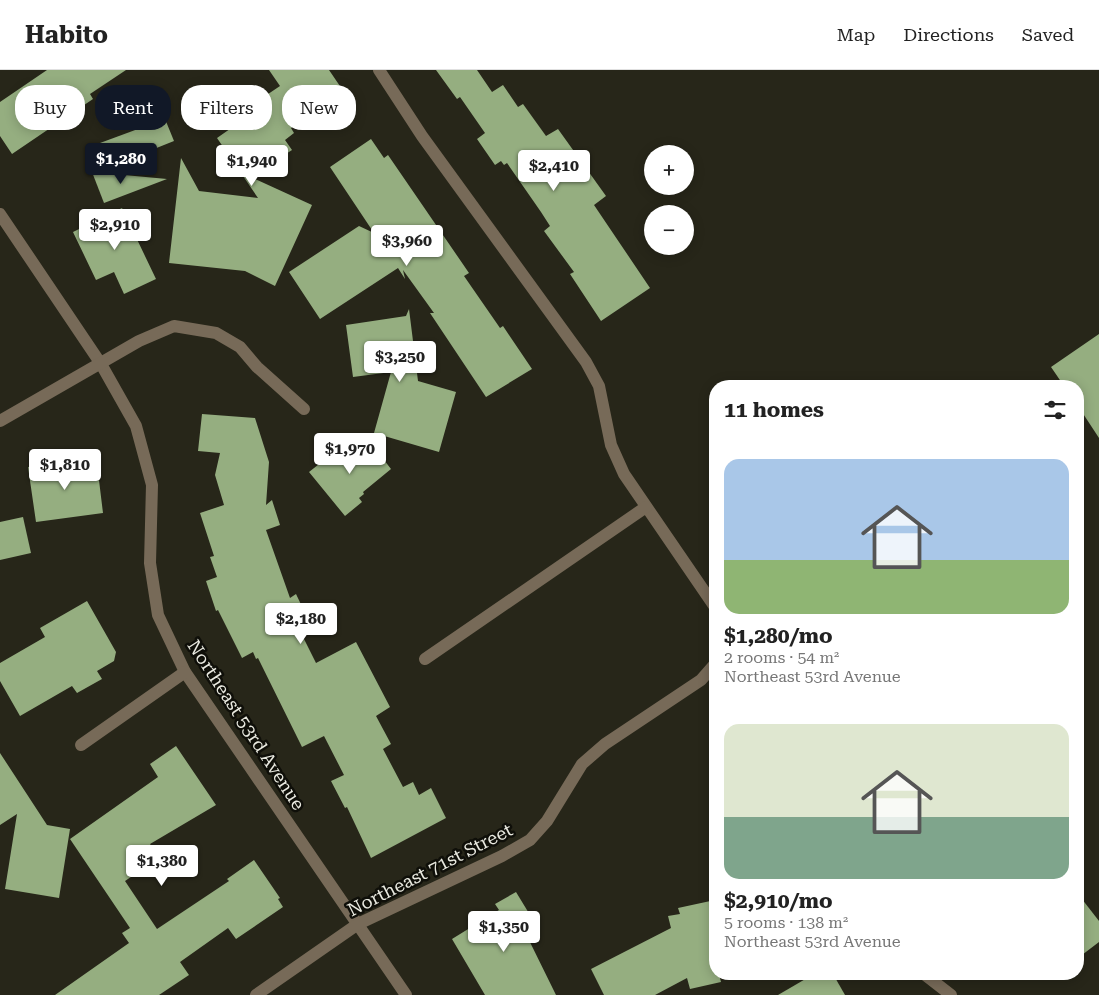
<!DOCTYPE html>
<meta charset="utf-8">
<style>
:root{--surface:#fff;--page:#f2f2f2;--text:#222;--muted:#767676;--line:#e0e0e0;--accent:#111827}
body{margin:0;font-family:"Roboto Serif",serif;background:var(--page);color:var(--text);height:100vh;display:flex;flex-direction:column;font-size:19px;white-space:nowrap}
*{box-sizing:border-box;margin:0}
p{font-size:16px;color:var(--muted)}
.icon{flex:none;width:28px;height:28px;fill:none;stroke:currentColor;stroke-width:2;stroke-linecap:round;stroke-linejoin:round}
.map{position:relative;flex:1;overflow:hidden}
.side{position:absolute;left:709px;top:310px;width:375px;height:600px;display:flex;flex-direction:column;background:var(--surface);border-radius:20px;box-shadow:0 2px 12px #0003}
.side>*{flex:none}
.guide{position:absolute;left:15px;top:15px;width:475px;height:45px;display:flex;gap:10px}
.buttons{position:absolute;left:644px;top:75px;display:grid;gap:10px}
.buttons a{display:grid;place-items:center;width:50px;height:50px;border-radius:50%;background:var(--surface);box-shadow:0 2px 12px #0003;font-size:25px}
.price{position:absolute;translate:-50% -42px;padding:0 11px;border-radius:5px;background:#fff;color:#222;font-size:16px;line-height:32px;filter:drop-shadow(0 1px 2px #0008)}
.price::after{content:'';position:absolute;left:50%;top:30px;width:15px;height:11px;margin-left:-8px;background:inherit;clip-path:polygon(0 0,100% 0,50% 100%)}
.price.selected{background:var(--accent);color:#fff}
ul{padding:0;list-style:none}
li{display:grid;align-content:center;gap:10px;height:265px;padding:0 15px}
li span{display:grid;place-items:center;height:155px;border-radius:15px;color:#555}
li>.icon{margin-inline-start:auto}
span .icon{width:90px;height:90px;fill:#fffc;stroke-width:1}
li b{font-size:21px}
h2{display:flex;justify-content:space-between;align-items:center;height:60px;padding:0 15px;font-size:21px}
.tag{padding:0 18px;border-radius:20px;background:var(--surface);box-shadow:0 2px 12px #0003;font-size:18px;line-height:45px}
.tag.selected{background:var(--accent);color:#fff}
header{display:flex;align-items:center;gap:30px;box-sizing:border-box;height:70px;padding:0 25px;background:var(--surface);border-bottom:1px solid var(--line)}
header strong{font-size:24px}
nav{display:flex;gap:28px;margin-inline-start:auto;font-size:18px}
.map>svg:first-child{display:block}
.building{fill:#95ae80}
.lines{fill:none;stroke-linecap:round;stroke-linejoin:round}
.minor{stroke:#776a58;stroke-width:12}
.labels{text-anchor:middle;stroke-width:5;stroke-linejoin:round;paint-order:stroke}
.street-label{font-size:18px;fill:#eaeae1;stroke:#0f0f09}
</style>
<header>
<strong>Habito</strong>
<nav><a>Map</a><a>Directions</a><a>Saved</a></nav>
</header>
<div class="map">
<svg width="1099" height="925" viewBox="0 0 1099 925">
<rect width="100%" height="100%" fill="#272619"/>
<g class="building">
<path d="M 47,0 L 126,0 L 90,24 L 93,29 L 12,84 L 0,66 L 0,32 Z"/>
<path d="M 269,0 L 329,0 L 344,22 L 291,58 L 294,63 L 285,70 L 292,80 L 251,107 L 312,135 L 275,216 L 245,201 L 169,193 L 181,88 L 199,121 L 258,128 L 217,68 L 247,47 L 243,41 L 280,16 Z"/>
<path d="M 436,0 L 477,0 L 492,22 L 503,15 L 518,37 L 523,34 L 546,66 L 558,59 L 606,126 L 594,135 L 650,218 L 601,251 L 570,204 L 574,202 L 544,161 L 550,156 L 541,142 L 507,93 L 504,95 L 501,91 L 495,95 L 477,69 L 485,63 L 460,27 L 457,29 Z"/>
<path d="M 165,49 L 174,71 L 109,97 L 100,73 Z"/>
<path d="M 371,69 L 384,88 L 388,85 L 469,203 L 464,206 L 500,258 L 503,256 L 532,299 L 486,327 L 430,243 L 434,243 L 403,200 L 405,209 L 398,198 L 320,249 L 289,202 L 359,156 L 374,163 L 330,97 Z"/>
<path d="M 92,102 L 167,109 L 104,133 Z"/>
<path d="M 122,138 L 156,209 L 124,224 L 114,202 L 96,210 L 73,162 Z"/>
<path d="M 409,239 L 418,311 L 456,322 L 439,382 L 374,363 L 391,302 L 353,307 L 346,255 L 406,246 Z"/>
<path d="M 1099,264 L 1099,368 L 1078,336 L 1078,316 L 1064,316 L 1051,297 Z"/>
<path d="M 202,344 L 255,348 L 269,392 L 266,435 L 272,430 L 280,455 L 266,460 L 290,528 L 296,524 L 307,547 L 296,553 L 316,593 L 356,572 L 390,637 L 376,646 L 391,674 L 383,679 L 403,717 L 413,712 L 419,725 L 431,718 L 446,748 L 371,788 L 347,737 L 345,738 L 331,711 L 344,705 L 324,666 L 302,677 L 258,588 L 256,589 L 253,582 L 242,588 L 218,540 L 216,541 L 206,511 L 217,507 L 210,487 L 214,486 L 200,443 L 224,435 L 215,405 L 220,383 L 198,381 Z"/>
<path d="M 367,368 L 391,399 L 363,422 L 364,424 L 359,428 L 362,432 L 345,446 L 309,402 L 328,387 L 330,391 L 342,381 L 346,386 Z"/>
<path d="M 92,391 L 93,395 L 97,394 L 103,443 L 36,452 L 28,397 Z"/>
<path d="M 23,447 L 31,483 L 0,490 L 0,452 Z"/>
<path d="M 87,531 L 116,582 L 114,591 L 97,601 L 102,609 L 77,623 L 72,616 L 20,646 L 0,611 L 0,593 L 45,567 L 40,558 Z"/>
<path d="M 176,676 L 216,735 L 150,774 L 159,788 L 125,811 L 157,859 L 229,811 L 227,809 L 254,790 L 280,828 L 278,829 L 283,837 L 236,869 L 228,858 L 180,892 L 189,905 L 159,925 L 55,925 L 129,873 L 122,863 L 130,858 L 70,769 L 158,707 L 150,694 Z"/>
<path d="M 0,683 L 47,755 L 70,759 L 59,828 L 5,819 L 17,744 L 0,755 Z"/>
<path d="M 516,822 L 530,845 L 521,850 L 526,859 L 524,860 L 556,925 L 485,925 L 452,869 L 499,840 L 495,834 Z"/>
<path d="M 1078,824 L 1099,851 L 1099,872 L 1078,888 Z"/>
<path d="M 715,830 L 715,904 L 719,904 L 721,912 L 690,919 L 687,908 L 655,925 L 604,925 L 591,899 L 671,858 L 668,846 L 680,844 L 678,838 Z"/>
<path d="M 814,904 L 833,904 L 845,925 L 778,925 Z"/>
</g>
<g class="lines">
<g class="minor">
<path d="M 379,0 L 422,66 L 586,292 L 599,316 L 611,375 L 624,404 L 715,537"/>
<path d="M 0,144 L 101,294 L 136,356 L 152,415 L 150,493 L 158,545 L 185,602 L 406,925"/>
<path d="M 0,351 L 139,271 L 174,256 L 216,263 L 240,277 L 257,297 L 304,339"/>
<path d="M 425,589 L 646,437"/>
<path d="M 81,675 L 185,602"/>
<path d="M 924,904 L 951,925"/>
<path d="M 256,925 L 358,854 L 502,786 L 530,770 L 547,751 L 582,694 L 605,674 L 701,610 L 715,594"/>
</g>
</g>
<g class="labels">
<g class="street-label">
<text transform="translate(246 655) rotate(57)" y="6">Northeast 53rd Avenue</text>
<text transform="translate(430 800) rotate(-27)" y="6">Northeast 71st Street</text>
</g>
</g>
</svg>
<div class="buttons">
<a>+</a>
<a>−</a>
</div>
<b class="price selected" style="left:121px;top:115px">$1,280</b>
<b class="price" style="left:252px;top:117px">$1,940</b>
<b class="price" style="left:554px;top:122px">$2,410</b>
<b class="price" style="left:115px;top:181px">$2,910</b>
<b class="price" style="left:407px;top:197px">$3,960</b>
<b class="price" style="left:400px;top:313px">$3,250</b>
<b class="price" style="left:350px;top:405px">$1,970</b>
<b class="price" style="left:65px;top:421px">$1,810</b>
<b class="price" style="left:301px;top:575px">$2,180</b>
<b class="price" style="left:162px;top:817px">$1,380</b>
<b class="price" style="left:504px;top:883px">$1,350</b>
<div class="guide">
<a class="tag">Buy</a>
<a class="tag selected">Rent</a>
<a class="tag">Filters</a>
<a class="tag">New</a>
</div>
<section class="side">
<h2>11 homes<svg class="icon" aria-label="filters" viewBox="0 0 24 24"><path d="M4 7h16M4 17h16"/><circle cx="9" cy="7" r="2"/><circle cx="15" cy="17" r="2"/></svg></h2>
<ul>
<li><span style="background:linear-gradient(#a9c7e8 65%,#8fb573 0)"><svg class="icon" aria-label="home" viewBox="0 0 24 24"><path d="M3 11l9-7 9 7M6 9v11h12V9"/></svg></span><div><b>$1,280/mo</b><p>2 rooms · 54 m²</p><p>Northeast 53rd Avenue</p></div></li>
<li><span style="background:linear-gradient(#dfe7d0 60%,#7fa58c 0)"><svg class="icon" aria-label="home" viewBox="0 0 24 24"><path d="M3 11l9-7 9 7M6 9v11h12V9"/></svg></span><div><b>$2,910/mo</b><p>5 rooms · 138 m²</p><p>Northeast 53rd Avenue</p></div></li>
</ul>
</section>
</div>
